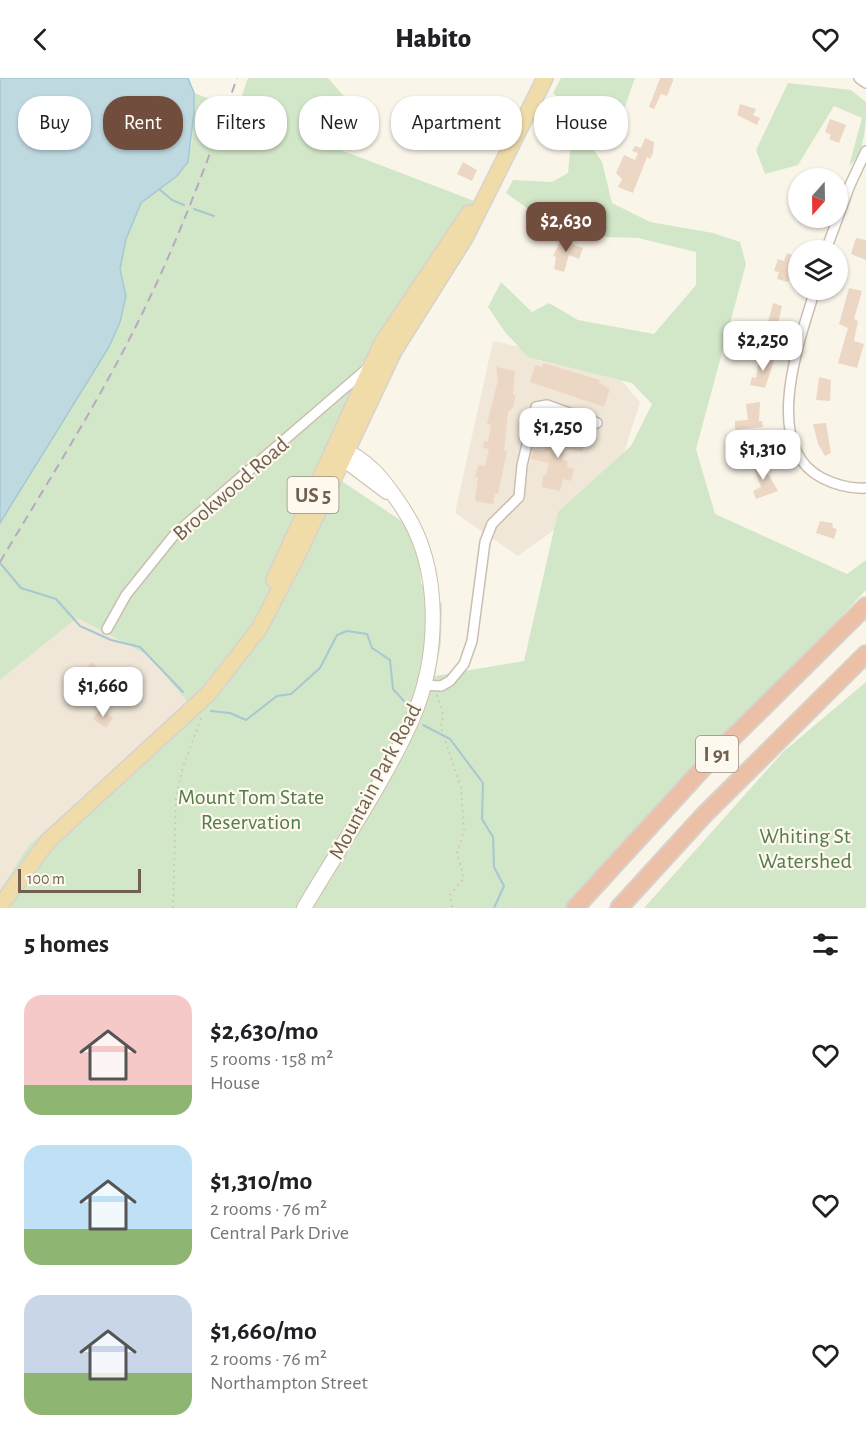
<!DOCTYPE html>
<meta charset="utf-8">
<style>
:root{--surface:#fff;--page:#f2f2f2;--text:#202124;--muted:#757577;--accent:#714d3e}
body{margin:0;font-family:"Alegreya Sans",sans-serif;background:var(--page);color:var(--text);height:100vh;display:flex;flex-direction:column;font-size:22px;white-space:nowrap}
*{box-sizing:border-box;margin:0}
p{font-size:20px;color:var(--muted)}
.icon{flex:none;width:33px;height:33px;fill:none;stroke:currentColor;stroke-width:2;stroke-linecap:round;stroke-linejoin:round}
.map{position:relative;height:830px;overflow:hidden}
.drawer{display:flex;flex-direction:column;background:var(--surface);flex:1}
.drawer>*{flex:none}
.hud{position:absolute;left:18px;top:18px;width:831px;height:54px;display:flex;gap:12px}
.needle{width:39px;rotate:200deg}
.controls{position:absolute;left:788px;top:90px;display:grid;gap:12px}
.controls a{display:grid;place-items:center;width:60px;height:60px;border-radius:50%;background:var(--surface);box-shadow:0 2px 4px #0004;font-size:30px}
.scale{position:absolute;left:18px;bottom:15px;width:123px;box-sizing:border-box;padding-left:6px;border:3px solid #715f4f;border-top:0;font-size:16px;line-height:21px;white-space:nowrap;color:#715f4f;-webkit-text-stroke:4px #fdf9ee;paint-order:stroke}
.price{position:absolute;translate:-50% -51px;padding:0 14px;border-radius:12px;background:#fff;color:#222;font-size:20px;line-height:39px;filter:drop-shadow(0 2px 3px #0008)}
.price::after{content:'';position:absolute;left:50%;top:36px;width:18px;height:14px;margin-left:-9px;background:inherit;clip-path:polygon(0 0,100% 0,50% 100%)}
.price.active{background:var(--accent);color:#fff}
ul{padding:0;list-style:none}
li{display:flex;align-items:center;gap:18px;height:150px;padding:0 24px}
li span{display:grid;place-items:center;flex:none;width:168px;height:120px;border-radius:18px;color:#555}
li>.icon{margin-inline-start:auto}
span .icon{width:72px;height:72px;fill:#fffc;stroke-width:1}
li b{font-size:26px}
h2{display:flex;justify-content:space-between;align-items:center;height:72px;padding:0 24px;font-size:26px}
.pill{padding:0 21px;border-radius:24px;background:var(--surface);box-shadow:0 2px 4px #0004;font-size:21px;line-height:54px}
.pill.active{background:var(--accent);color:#fff}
header{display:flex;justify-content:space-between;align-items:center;height:78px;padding:0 24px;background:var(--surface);font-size:27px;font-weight:800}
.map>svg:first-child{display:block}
.residential{fill:#f0e7d8}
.green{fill:#d2e6c8}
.water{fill:#bfd9e1;stroke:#a7c7d2;stroke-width:1.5}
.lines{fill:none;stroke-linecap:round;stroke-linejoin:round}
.stream{stroke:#a7c7d2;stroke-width:2}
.building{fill:#ecd7c4}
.street-casing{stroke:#cbbeb0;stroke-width:12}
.secondary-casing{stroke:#cdbfae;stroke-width:16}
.primary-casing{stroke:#d7d2ce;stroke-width:18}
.highway-casing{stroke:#d7d2ce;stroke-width:20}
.path{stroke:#d1bba7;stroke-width:1.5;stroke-dasharray:1.5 4.5;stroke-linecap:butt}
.street{stroke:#fff;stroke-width:9}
.secondary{stroke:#fff;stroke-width:14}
.primary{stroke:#f0dca9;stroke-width:15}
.highway{stroke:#ecc0a7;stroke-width:16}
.rail{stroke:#b9a8c2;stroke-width:2;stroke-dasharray:9 6;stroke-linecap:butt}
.labels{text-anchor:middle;stroke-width:4.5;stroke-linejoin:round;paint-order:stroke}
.shield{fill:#fdf9ee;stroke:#9b8d7f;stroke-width:1.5}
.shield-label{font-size:21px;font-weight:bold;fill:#715f4f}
.street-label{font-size:22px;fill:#715f4f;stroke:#fdf9ee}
.park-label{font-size:22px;fill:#557a4c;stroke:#fdf9ee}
</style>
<header><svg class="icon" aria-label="back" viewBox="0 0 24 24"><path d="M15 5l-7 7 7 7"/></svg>Habito<svg class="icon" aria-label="heart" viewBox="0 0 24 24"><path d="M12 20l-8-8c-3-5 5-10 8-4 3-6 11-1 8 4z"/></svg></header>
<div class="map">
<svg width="866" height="830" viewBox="0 0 866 830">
<rect width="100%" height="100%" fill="#faf5e9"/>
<g class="residential">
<path d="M 493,263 L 608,287 L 640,324 L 613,410 L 518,478 L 455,435 Z"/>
<path d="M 77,540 L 149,578 L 189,626 L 29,767 L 0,812 L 0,602 Z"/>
</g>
<g class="green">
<path d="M 248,0 L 328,0 L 350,25 L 312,61 L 490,129 L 367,278 L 319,388 L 418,454 L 421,505 L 442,526 L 441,564 L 435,598 L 524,583 L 558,434 L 631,368 L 652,326 L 632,305 L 528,279 L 505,254 L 488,229 L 501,204 L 532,234 L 549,225 L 578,242 L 654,256 L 696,207 L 696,174 L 638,160 L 606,159 L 577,140 L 534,135 L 506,115 L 513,102 L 552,104 L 568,95 L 571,64 L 582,54 L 602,84 L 612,125 L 650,144 L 713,155 L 740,164 L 746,186 L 696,371 L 715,436 L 847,496 L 866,482 L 866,512 L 566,830 L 0,830 L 0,812 L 29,767 L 189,626 L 149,578 L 77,540 L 0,602 L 0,445 L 109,269 L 120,244 L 124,205 L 120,191 L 126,161 L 141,125 L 177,98 L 188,84 L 192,64 L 194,15 L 237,31 Z"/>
<path d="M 561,0 L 635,0 L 610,72 L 553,15 Z"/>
<path d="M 788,5 L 851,12 L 866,24 C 866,45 866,75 849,88 L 862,40 L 834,28 L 798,87 L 765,96 L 756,72 Z"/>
<path d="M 866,604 L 866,830 L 644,830 L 783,674 Z"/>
</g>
<path class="water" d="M 0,0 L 188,0 L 194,15 L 194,35 L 188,84 L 177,98 L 141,125 L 126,161 L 120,191 L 126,218 L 120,244 L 109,269 L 0,445 Z"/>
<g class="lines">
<g class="stream">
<path d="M 159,111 L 172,122 L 184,127"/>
<path d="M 194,131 L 214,138"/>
<path d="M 0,485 L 21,510 L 56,521 L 80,548 L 111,562 L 140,569 L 183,614"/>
<path d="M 211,633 L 230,635 L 246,642 L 277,618 L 291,616 L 320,590 L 337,557 L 347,553 L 367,556 L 372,570 L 390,582 L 393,611 L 404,623"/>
<path d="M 423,647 L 450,661 L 483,705 L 482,741 L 493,759 L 494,789 L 504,808 L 494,830"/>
</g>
</g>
<g class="building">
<path d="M 660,0 L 673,0 L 673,3 L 667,18 L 661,16 L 654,31 L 649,29 Z"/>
<path d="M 740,26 L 756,31 L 753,37 L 760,40 L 757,47 L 737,37 Z"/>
<path d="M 830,41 L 846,47 L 839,65 L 829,61 L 831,57 L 825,54 Z"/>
<path d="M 645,60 L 654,64 L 653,75 L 650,81 L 647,79 L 633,115 L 618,109 L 622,101 L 616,95 L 624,77 L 635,82 L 638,75 L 632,73 L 635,68 L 641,70 Z"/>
<path d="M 463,84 L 477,92 L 472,103 L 457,96 Z"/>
<path d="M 563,158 L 574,162 L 572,166 L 583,170 L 579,181 L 569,177 L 564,194 L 554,191 L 556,179 L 553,178 Z"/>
<path d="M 856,160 L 866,162 L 866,182 L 851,176 Z"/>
<path d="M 787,175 L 798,179 L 788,204 L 777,201 L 779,194 L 774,193 L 778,181 L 784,183 Z"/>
<path d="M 849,210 L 862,213 L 854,241 L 858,243 L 854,263 L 864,266 L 857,290 L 838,285 L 848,250 L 839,246 Z"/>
<path d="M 773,225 L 782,228 L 777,250 L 767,248 Z"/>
<path d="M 760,277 L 775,280 L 765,310 L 750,307 L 752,299 L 756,300 Z"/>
<path d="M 543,285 L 600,302 L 599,305 L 610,311 L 604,329 L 530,304 L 535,287 L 542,289 Z"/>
<path d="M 496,289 L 515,293 L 513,317 L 516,317 L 513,330 L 508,334 L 504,373 L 507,373 L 498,416 L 495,415 L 493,426 L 475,423 L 478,399 L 475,399 L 478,387 L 485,388 L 489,371 L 483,370 L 484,363 L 488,364 L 491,347 L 487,346 L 498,302 Z"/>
<path d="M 819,299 L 831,302 L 830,323 L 816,322 Z"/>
<path d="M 760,324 L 759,343 L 762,343 L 763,349 L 735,352 L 735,343 L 748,342 L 746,326 Z"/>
<path d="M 826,345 L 831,375 L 825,378 L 818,366 L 813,346 Z"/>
<path d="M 559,351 L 576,355 L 575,360 L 585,362 L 582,374 L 565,370 L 562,382 L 568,383 L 567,389 L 574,391 L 571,403 L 563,401 L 560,413 L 542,409 L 543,398 L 546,397 L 549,385 L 531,381 L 534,371 L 543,373 L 546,361 L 556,363 Z"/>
<path d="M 760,382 L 778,413 L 756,421 L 753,413 L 761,409 L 752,385 Z"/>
<path d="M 820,443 L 832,445 L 833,450 L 837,451 L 834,461 L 816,455 Z"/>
<path d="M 92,584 L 100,591 L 96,595 L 103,603 L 95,611 L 87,603 L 83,607 L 72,596 L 79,589 L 83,593 Z"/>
<path d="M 100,631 L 113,640 L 106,650 L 93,641 Z"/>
</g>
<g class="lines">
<g class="street-casing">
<g id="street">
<path d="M 859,0 L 866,5"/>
<path d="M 826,172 L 850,107 L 866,73"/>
<path d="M 815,212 C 800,261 760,368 822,400 C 836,407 850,411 866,410"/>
<path d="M 107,551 L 126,517 L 175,456 L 369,289"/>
<path d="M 423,607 L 441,608 L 450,603 L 464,586 L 472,563 L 485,464 L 492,446 L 519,419 L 522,387 L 536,329 L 547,327 L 597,345"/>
</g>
</g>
<g class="secondary-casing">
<g id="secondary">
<path d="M 338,373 L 343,381 L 387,414"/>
<path d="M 304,830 C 340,769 382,708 411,644 C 440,579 443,489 402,429 C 384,402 368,380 337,369"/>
</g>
</g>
<g class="primary-casing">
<g id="primary">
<path d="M 274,502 L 382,265 L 469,135"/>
<path d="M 0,828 L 48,763 L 208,616 L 259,551 L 298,476 L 394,273 L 465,160 L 545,0"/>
</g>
</g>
<g class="highway-casing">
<g id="highway">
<path d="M 575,830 L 715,677 L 866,528"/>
<path d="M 619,830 L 704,737 L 866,576"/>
</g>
</g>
<g class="path">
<path d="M 437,617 L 443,636 L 441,650 L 461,710 L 464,752 L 457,775 L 464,800 L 450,817 L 452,830"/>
<path d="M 173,830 L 176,720 L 183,689 L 202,638"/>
</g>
<use href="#street" class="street"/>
<use href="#secondary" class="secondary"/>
<use href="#primary" class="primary"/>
<use href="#highway" class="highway"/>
<path class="rail" d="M 0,484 C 47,405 97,327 138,244 C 177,166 208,83 237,0"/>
</g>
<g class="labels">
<g class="shield">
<rect x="287.5" y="399" width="51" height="36" rx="4.5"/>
<rect x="696" y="658" width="42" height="36" rx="4.5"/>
</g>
<g class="shield-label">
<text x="313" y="424">US 5</text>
<text x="717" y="683">I 91</text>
</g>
<g class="street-label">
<text transform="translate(230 410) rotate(-41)" y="8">Brookwood Road</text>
<text transform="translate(374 703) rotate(-62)" y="8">Mountain Park Road</text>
</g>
<g class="park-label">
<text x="251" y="726">Mount Tom State<tspan x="251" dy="25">Reservation</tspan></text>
<text x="805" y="765">Whiting St<tspan x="805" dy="25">Watershed</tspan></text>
</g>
</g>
</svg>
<div class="controls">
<a><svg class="needle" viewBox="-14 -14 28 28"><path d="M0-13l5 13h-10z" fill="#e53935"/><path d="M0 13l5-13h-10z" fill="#757577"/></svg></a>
<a><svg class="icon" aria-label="layers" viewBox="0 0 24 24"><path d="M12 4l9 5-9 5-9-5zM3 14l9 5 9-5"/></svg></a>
</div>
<div class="scale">100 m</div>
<b class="price active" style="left:566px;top:175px">$2,630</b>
<b class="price" style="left:763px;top:294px">$2,250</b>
<b class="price" style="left:558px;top:381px">$1,250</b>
<b class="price" style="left:763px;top:403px">$1,310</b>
<b class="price" style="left:103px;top:640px">$1,660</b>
<div class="hud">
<a class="pill">Buy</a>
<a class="pill active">Rent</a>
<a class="pill">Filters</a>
<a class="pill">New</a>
<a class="pill">Apartment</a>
<a class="pill">House</a>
</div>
</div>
<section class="drawer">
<h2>5 homes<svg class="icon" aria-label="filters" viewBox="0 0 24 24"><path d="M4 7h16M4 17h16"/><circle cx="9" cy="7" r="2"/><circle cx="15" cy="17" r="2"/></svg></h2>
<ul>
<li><span style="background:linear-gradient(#f6c9c9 75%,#8fb573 0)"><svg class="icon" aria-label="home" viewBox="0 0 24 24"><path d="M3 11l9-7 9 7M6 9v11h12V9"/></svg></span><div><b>$2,630/mo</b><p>5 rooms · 158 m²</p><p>House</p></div><svg class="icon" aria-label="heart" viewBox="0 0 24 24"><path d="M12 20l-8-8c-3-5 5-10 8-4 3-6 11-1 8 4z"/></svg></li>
<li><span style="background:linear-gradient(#bfe0f5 70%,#8fb573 0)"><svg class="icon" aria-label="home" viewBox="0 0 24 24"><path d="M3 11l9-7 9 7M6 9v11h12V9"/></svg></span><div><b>$1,310/mo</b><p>2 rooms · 76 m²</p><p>Central Park Drive</p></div><svg class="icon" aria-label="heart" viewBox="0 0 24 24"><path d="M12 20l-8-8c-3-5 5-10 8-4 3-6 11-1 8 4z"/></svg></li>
<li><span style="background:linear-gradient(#c9d6e8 65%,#8fb573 0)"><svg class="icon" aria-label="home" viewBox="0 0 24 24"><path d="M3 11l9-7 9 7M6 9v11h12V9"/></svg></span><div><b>$1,660/mo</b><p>2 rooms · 76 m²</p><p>Northampton Street</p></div><svg class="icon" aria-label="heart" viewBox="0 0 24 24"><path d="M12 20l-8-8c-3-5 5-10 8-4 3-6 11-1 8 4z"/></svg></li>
</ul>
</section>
